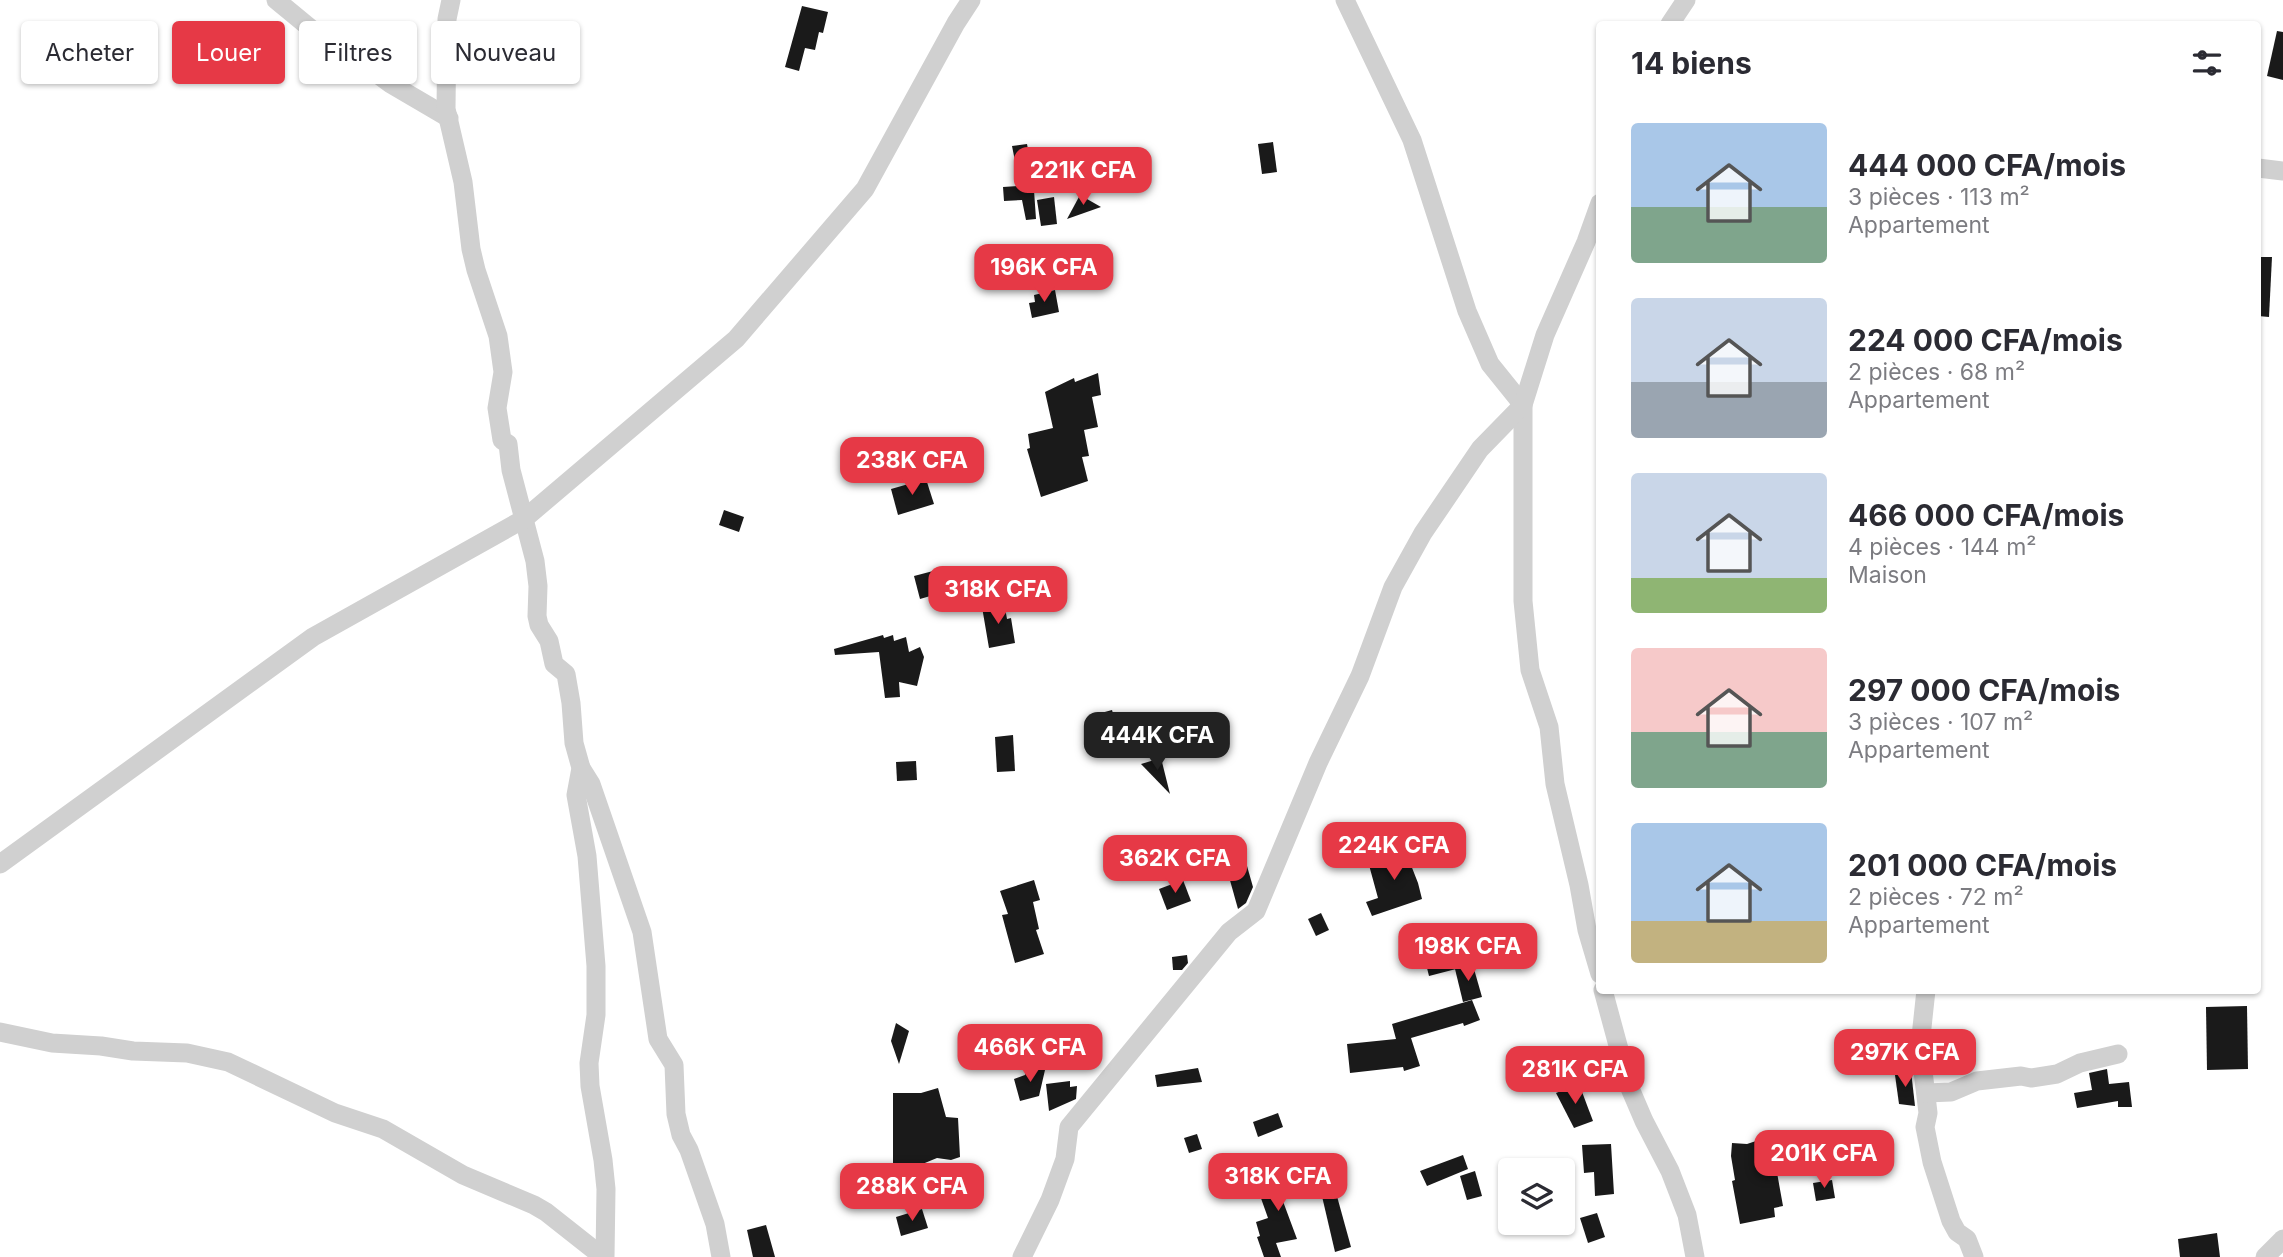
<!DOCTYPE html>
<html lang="fr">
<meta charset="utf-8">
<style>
:root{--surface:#fff;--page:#f2f2f3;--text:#2b2b33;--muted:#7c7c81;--accent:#e63946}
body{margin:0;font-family:Inter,sans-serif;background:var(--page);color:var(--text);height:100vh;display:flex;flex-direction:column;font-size:26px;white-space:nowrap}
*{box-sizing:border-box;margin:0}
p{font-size:23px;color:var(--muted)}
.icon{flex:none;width:38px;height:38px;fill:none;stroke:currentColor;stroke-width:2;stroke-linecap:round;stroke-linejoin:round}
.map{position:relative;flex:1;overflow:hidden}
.side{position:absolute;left:1596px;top:21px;width:665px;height:973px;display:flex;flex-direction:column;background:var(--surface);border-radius:7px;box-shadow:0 2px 5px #0004}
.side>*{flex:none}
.hud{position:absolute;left:21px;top:21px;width:665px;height:63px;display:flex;gap:14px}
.tools{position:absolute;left:1498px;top:1158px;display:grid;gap:14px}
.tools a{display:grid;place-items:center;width:77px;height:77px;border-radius:7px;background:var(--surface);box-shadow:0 2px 5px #0004;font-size:35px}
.price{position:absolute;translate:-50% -60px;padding:0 16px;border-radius:14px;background:var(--accent);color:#fff;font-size:23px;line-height:46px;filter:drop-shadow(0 2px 4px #0008)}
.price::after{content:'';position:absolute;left:50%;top:42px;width:21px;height:16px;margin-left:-10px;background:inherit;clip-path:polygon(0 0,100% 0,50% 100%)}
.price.on{background:#222;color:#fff}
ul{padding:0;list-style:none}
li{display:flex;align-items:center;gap:21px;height:175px;padding:0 35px}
li span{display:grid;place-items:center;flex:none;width:196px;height:140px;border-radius:7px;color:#555}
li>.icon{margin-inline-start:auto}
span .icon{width:84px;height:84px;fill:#fffc;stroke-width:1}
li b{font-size:30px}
h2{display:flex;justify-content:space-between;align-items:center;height:84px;padding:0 35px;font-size:30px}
.chip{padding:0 24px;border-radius:7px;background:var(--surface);box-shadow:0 2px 5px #0004;font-size:24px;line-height:63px}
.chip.on{background:var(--accent);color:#fff}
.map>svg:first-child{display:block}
.building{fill:#1a1a1a}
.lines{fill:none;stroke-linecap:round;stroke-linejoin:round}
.minor{stroke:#d0d0d0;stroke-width:19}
</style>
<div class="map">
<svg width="2283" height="1257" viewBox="0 0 2283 1257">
<rect width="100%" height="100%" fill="#fff"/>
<g class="building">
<path d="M 802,6 L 828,12 L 823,33 L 819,32 L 815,50 L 805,48 L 799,71 L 785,67 Z"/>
<path d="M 2277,31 L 2283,32 L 2283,80 L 2267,76 Z"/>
<path d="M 1273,142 L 1277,172 L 1262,174 L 1258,144 Z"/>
<path d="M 1027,144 L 1033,176 L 1036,219 L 1026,220 L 1022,200 L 1004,201 L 1003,187 L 1020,186 L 1012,146 Z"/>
<path d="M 1080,195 L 1101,207 L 1067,219 Z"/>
<path d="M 1054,197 L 1057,224 L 1041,226 L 1037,200 Z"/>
<path d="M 2258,257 L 2272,257 L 2269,317 L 2258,316 Z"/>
<path d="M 1055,290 L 1059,312 L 1032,318 L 1029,303 L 1035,302 L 1034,295 Z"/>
<path d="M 1098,373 L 1101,395 L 1092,397 L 1098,427 L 1084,430 L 1089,456 L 1082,457 L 1088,481 L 1041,497 L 1027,449 L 1030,448 L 1028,434 L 1053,428 L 1045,392 L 1074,378 L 1075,382 Z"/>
<path d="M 926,479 L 934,504 L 898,515 L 891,489 Z"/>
<path d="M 724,510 L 744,517 L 739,532 L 719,525 Z"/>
<path d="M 937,570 L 944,592 L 920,599 L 914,576 Z"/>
<path d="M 1004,602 L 1007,619 L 1011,618 L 1015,643 L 989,648 L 982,607 Z"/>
<path d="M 883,635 L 884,638 L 893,635 L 894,641 L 906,637 L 909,652 L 920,647 L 924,657 L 917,686 L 899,682 L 900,697 L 885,698 L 879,652 L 835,655 L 834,649 Z"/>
<path d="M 1112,710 L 1116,724 L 1105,727 L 1094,715 Z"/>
<path d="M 1013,735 L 1015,771 L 997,772 L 995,737 Z"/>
<path d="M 1161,758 L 1170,794 L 1141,764 Z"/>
<path d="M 916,761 L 917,780 L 897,781 L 896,762 Z"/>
<path d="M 1399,832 L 1408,860 L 1409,860 L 1418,883 L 1422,899 L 1372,916 L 1366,902 L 1378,898 L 1369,865 L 1390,859 Z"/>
<path d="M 1245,859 L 1253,887 L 1246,903 L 1238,909 L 1226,866 Z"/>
<path d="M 1034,880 L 1040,900 L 1033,902 L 1039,929 L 1036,930 L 1044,954 L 1015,963 L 1002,915 L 1008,914 L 1000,891 Z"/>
<path d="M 1183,880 L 1191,901 L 1167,910 L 1159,889 Z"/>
<path d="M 1321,913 L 1329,930 L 1316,936 L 1308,919 Z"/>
<path d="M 1450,946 L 1456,969 L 1429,976 L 1423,952 Z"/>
<path d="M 1187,955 L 1188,963 L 1182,970 L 1173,970 L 1172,957 Z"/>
<path d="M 1472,962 L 1482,997 L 1463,1002 L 1455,969 Z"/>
<path d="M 1472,1000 L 1480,1020 L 1464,1026 L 1463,1023 L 1411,1038 L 1420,1066 L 1404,1071 L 1403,1067 L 1350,1073 L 1347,1044 L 1396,1039 L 1392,1024 Z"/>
<path d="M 2247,1006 L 2248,1069 L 2207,1070 L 2206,1007 Z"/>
<path d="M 896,1023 L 909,1031 L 899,1064 L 891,1041 Z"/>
<path d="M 1028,1066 L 1045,1070 L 1039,1096 L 1020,1101 L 1014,1079 L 1025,1075 Z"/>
<path d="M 1198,1068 L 1202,1082 L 1157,1087 L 1155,1075 Z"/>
<path d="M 2107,1069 L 2109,1084 L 2129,1082 L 2132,1107 L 2118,1107 L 2118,1101 L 2077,1108 L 2074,1093 L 2092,1090 L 2089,1073 Z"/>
<path d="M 1911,1071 L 1915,1106 L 1899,1104 L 1895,1075 Z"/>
<path d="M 1070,1081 L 1070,1087 L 1077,1086 L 1076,1099 L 1049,1111 L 1046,1084 Z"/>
<path d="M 1579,1084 L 1593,1121 L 1574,1128 L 1556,1093 Z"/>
<path d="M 938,1088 L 946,1117 L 958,1118 L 960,1157 L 951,1160 L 937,1158 L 920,1165 L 893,1171 L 893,1093 L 921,1093 Z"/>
<path d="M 1278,1113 L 1283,1127 L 1258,1137 L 1253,1122 Z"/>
<path d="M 1197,1134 L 1202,1149 L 1189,1153 L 1184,1138 Z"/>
<path d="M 1762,1139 L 1772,1168 L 1776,1167 L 1783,1206 L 1774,1208 L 1775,1217 L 1740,1224 L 1732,1181 L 1735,1180 L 1731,1156 L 1732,1143 L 1747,1144 Z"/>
<path d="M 1611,1144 L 1614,1194 L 1595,1196 L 1594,1172 L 1584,1173 L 1582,1145 Z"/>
<path d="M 1463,1155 L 1468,1169 L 1427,1186 L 1420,1171 Z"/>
<path d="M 1475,1171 L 1482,1196 L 1467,1200 L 1460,1176 Z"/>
<path d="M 1309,1173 L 1312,1188 L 1281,1196 L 1297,1239 L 1276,1243 L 1281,1257 L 1264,1257 L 1257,1237 L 1260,1236 L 1256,1222 L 1268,1218 L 1257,1187 L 1276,1180 Z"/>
<path d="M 1832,1180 L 1835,1198 L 1816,1201 L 1813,1183 Z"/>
<path d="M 1335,1189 L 1351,1247 L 1335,1252 L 1321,1192 Z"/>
<path d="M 922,1209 L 928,1228 L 901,1236 L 896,1217 Z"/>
<path d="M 1597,1213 L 1605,1237 L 1588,1243 L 1580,1218 Z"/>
<path d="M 766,1225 L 775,1257 L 753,1257 L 747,1230 Z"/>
<path d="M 2217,1233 L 2220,1257 L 2180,1257 L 2178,1239 Z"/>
</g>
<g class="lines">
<g class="minor">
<path d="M 276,0 L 338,51 L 364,64 L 391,84 L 449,118"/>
<path d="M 451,0 L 447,19 L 446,109 L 463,182 L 471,249 L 476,270 L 498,336 L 503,372 L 497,408 L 502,440 L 508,444 L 511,470 L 535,561 L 538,586 L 537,616 L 539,625 L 549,641 L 554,664 L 566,674 L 571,703 L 574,743 L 581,768 L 576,795 L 587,856 L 596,966 L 596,1015 L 589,1063 L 590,1086 L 603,1160 L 606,1189 L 605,1257"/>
<path d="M 1345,0 L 1412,140 L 1467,311 L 1490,364 L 1523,405 L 1523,601 L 1530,670 L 1549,727 L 1555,784 L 1579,885 L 1587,930 L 1600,974"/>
<path d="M 1670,24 L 1686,0"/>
<path d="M 2258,168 L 2283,171"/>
<path d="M 581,768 L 591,784 L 642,932 L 658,1039 L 674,1065 L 676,1114 L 681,1135 L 689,1150 L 715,1224 L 721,1257"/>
<path d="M 0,864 L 313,637 L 524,519 L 736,339 L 865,189 L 956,23 L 971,0"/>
<path d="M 1603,990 L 1629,1086 L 1644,1121 L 1670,1171 L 1687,1215 L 1695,1257"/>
<path d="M 1926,990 L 1920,1046 L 1928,1113 L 1925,1127 L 1932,1162 L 1951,1221 L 1957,1232 L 1967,1239 L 1974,1257"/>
<path d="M 0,1032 L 52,1043 L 101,1046 L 133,1051 L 187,1053 L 228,1062 L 335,1113 L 383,1129 L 463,1175 L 534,1205 L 546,1212 L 603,1257"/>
<path d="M 1926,1093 L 1951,1092 L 1977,1081 L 2021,1076 L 2031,1078 L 2057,1074 L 2080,1063 L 2118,1054"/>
<path d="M 1022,1257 L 1050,1200 L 1065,1159 L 1069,1127 L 1229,932 L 1256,911 L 1318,763 L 1360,676 L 1393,587 L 1423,533 L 1480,449 L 1523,405 L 1545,335 L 1586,242 L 1600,203"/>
<path d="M 2265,1257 L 2283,1239"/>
</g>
</g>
</svg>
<div class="tools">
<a><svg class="icon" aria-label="layers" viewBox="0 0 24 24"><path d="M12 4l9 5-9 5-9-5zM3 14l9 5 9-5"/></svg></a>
</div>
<b class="price" style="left:1083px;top:207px">221K CFA</b>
<b class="price" style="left:1044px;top:304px">196K CFA</b>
<b class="price" style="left:912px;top:497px">238K CFA</b>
<b class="price" style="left:998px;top:626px">318K CFA</b>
<b class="price on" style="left:1157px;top:772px">444K CFA</b>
<b class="price" style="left:1394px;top:882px">224K CFA</b>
<b class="price" style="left:1175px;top:895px">362K CFA</b>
<b class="price" style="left:1468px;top:983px">198K CFA</b>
<b class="price" style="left:1030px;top:1084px">466K CFA</b>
<b class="price" style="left:1905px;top:1089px">297K CFA</b>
<b class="price" style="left:1575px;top:1106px">281K CFA</b>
<b class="price" style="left:1824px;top:1190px">201K CFA</b>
<b class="price" style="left:1278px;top:1213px">318K CFA</b>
<b class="price" style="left:912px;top:1223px">288K CFA</b>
<div class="hud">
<a class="chip">Acheter</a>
<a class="chip on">Louer</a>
<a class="chip">Filtres</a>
<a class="chip">Nouveau</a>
</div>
<section class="side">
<h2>14 biens<svg class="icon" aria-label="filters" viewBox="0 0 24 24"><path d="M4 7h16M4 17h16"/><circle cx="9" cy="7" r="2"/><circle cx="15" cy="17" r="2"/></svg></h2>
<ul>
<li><span style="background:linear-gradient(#a9c7e8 60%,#7fa58c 0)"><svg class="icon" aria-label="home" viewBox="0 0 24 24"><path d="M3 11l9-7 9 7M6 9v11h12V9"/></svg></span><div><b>444 000 CFA/mois</b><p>3 pièces · 113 m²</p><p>Appartement</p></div></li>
<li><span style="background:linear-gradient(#c9d6e8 60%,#9aa5b1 0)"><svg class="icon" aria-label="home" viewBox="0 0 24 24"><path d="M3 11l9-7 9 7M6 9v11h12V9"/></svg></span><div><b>224 000 CFA/mois</b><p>2 pièces · 68 m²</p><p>Appartement</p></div></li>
<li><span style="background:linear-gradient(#c9d6e8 75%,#8fb573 0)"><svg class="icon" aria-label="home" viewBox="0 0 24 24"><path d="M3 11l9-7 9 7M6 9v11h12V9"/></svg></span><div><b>466 000 CFA/mois</b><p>4 pièces · 144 m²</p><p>Maison</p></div></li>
<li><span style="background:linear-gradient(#f6c9c9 60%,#7fa58c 0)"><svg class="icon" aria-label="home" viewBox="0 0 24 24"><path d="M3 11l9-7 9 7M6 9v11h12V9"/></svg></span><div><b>297 000 CFA/mois</b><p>3 pièces · 107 m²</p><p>Appartement</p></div></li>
<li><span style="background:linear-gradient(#a9c7e8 70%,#c2b280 0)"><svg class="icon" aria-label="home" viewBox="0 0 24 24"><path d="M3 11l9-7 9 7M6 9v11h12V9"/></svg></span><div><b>201 000 CFA/mois</b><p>2 pièces · 72 m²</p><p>Appartement</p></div></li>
</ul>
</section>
</div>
